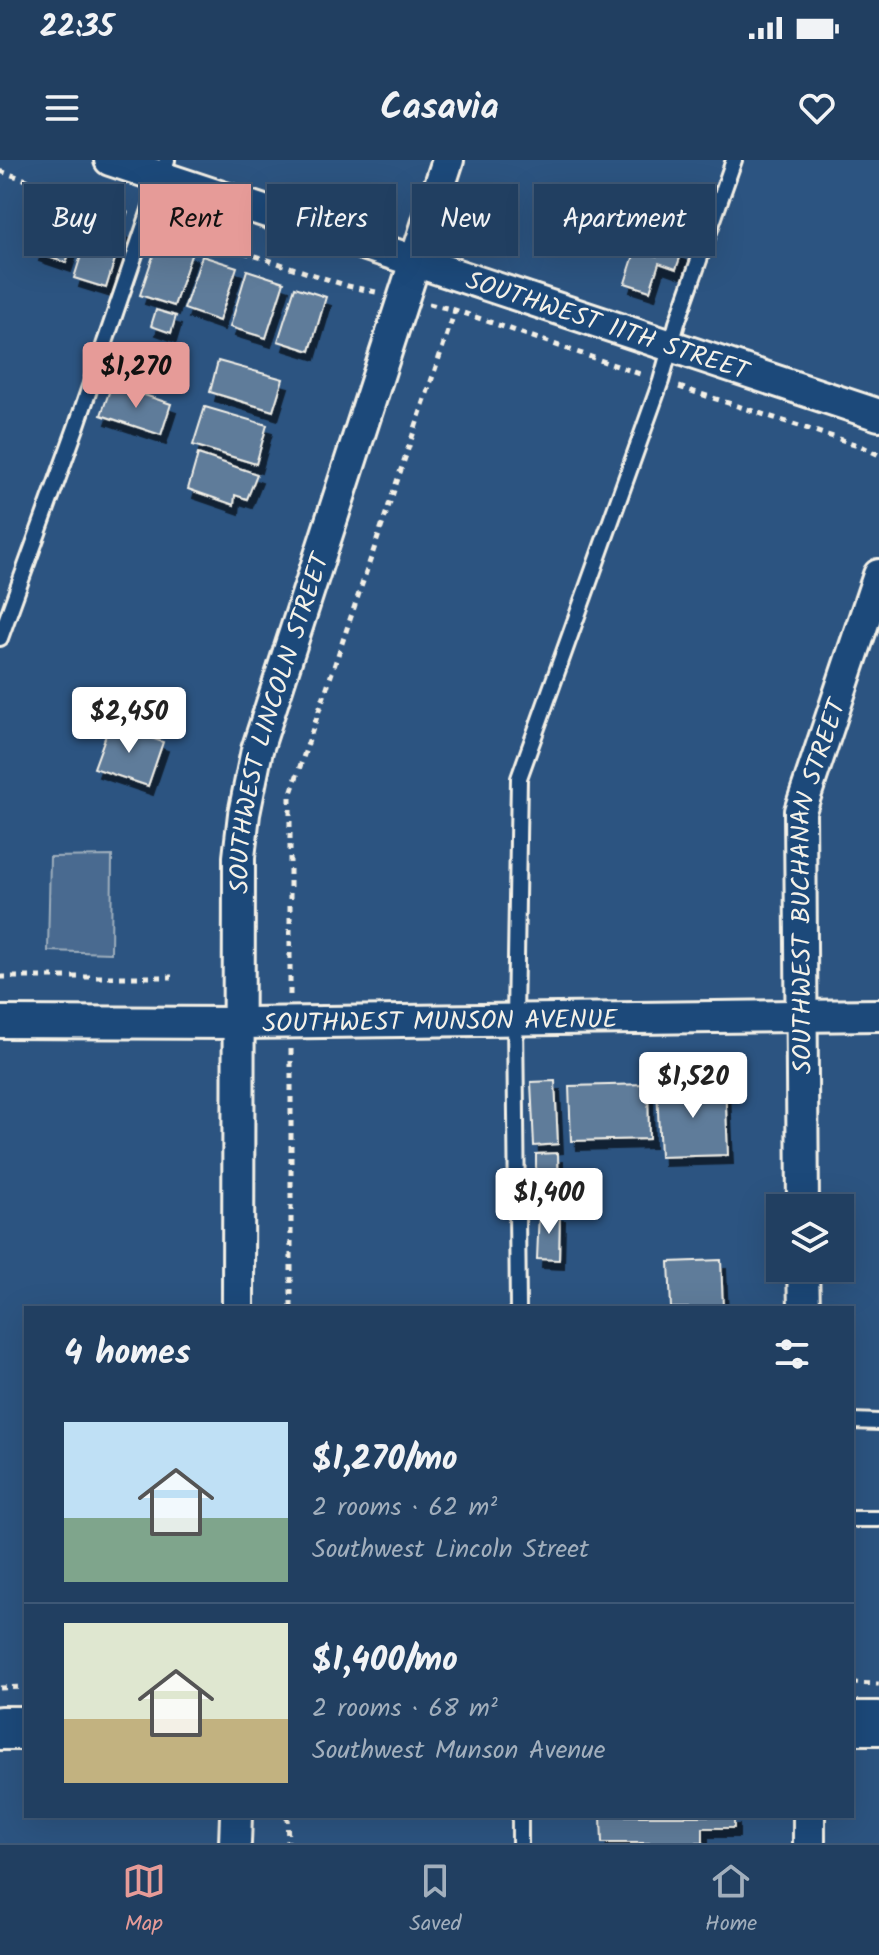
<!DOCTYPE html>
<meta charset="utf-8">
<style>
:root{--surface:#213f61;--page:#2d4a6a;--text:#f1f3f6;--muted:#a2afbd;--line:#3e5876;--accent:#e69b98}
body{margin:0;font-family:Kalam,sans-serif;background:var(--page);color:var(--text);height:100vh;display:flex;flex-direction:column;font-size:30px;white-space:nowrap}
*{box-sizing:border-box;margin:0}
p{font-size:26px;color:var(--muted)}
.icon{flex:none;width:44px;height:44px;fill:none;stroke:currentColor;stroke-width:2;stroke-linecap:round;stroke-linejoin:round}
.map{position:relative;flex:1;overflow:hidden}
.sheet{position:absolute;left:24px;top:1146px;width:830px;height:512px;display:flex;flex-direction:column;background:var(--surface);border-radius:0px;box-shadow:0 8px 32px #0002,0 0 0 2px var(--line)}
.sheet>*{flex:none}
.top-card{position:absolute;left:24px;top:24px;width:832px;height:72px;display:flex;gap:16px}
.tools{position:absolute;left:766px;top:1034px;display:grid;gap:16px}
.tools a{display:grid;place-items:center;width:88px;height:88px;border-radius:0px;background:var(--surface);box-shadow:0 8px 32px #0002,0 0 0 2px var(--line);font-size:40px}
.price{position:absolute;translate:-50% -68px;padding:0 18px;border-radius:8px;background:#fff;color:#222;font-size:26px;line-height:52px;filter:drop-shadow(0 2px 4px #0008)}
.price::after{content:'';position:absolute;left:50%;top:48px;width:24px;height:18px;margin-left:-12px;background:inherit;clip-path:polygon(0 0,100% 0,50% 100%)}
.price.selected{background:var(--accent);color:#111}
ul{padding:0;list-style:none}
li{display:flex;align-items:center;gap:24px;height:200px;padding:0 40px}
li+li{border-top:2px solid var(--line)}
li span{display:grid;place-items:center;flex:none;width:224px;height:160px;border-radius:0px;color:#555}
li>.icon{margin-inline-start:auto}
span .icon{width:96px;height:96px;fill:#fffc;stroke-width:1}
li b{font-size:34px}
h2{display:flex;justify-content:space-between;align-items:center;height:96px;padding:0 40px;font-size:34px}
.chip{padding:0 28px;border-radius:0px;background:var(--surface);box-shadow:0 8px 32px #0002,0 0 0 2px var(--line);font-size:28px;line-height:72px}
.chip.selected{background:var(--accent);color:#111}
.status{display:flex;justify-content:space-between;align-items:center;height:56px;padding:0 40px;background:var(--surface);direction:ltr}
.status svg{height:22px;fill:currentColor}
header{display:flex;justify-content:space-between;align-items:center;height:104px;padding:0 40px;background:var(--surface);font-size:36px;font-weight:700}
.tab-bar{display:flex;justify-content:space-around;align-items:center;height:112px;border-top:2px solid var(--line);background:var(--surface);font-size:22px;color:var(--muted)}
.tab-bar a{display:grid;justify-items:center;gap:4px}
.tab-bar .selected{color:var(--accent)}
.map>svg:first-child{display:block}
.green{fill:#496b90;stroke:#9eaebc;stroke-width:2}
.building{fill:#5e7b9a;stroke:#f4f1e8;stroke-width:2;filter:url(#shadow)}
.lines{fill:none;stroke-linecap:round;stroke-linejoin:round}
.service-casing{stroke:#f4f1e8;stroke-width:20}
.minor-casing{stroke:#f4f1e8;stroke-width:36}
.secondary-casing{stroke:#f4f1e8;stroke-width:48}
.path{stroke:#f4f1e8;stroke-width:5;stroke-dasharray:6 6;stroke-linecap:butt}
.service{stroke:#1f4a7a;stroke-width:14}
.minor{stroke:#1f4a7a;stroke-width:30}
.secondary{stroke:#1f4a7a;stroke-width:42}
.labels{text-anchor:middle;stroke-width:6;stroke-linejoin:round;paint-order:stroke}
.street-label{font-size:26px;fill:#f4f1e8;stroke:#1f4a7a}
</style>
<div class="status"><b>22:35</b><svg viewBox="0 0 49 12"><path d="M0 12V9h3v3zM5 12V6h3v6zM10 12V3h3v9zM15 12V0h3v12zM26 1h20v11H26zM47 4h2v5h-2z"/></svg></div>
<header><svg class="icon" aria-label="menu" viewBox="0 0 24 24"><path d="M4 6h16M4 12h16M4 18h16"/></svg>Casavia<svg class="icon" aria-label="heart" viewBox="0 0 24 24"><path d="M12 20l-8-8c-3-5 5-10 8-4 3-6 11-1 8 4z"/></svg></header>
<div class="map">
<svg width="879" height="1683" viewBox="0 0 879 1683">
<defs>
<filter id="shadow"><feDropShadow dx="5" dy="9" stdDeviation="0" flood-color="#0009"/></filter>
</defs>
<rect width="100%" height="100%" fill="#2c5481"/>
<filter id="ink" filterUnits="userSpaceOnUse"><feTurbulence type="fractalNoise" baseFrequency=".0125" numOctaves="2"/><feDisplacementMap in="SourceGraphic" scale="16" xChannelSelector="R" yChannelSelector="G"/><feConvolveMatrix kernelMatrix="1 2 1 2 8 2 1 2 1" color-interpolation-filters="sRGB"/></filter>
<g filter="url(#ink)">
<path class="green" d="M 112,696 L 111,793 L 48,791 L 50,697 Z"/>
<g class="building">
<path d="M 46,55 L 78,66 L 66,103 L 34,92 Z"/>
<path d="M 92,60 L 124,70 L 106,128 L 74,118 Z"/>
<path d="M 158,81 L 192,92 L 174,146 L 140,135 Z"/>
<path d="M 661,84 L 682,92 L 676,109 L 659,103 L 650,131 L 625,123 L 636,89 L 657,96 Z"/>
<path d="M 202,96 L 237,107 L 219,161 L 184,149 Z"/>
<path d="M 247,110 L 284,122 L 266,178 L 230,167 Z"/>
<path d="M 295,127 L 326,137 L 310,191 L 278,181 Z"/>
<path d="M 156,150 L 176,156 L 171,173 L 151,166 Z"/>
<path d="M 218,201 L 283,219 L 273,251 L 210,232 Z"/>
<path d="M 112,224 L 171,244 L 161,275 L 101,255 Z"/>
<path d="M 205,247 L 267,265 L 256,304 L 193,285 Z"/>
<path d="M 198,294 L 257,314 L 247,339 L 235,335 L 234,345 L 188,329 Z"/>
<path d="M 110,564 L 163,582 L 148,626 L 94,608 Z"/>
<path d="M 555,921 L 558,984 L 534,986 L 531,922 Z"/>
<path d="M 725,923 L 728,995 L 660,997 L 657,926 Z"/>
<path d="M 648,924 L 649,979 L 571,981 L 569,926 Z"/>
<path d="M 558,993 L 559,1043 L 536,1043 L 536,994 Z"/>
<path d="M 539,1051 L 560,1052 L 559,1100 L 537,1099 Z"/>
<path d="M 721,1100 L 723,1148 L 671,1148 L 669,1102 Z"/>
<path d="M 601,1656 L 734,1656 L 734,1668 L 703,1668 L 703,1683 L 602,1683 Z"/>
</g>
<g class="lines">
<g class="service-casing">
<g id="service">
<path d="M 0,478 L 77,265 L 167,0"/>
<path d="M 518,1148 L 515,859 L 519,618 L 661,221 L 677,163 L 734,0"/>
<path d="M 852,1261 L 879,1262"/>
<path d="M 852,1359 L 879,1359"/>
<path d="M 520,1656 L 520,1683"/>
</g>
</g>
<g class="minor-casing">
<g id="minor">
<path id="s1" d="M 110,0 L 879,255"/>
<path id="s2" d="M 0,862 L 239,863 L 879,855"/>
<path id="s3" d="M 803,1048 L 800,651 L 879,415"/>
<path d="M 803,1108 L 804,1148"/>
<path id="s4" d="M 238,1148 L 239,697 L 244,654 L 257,590 L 448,0"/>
<path d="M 809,1656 L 809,1683"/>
<path d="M 235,1683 L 236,1656"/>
</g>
</g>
<g class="secondary-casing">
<g id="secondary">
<path d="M 852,1563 L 879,1563"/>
<path d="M 0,1568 L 26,1568"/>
</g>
</g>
<g class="path">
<path d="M 0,11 L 128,54"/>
<path d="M 164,66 L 348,126 L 376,132"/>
<path d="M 429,144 L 455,150 L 643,215"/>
<path d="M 679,227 L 861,286 L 879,295"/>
<path d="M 0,817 L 172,817"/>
<path d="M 290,835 L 290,636 L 457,145"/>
<path d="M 291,889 L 291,1148"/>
<path d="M 852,1523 L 879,1524"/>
<path d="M 0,1528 L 26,1527"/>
<path d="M 287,1656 L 288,1683"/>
</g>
<use href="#service" class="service"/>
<use href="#minor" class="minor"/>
<use href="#secondary" class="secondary"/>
</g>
</g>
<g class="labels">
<g class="street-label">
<text dy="9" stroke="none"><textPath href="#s1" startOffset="524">SOUTHWEST 11TH STREET</textPath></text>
<text dy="9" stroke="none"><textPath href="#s4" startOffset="590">SOUTHWEST LINCOLN STREET</textPath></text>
<text dy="9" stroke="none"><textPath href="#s3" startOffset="324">SOUTHWEST BUCHANAN STREET</textPath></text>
<text dy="9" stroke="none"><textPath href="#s2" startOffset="440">SOUTHWEST MUNSON AVENUE</textPath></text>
</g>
</g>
</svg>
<div class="tools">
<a><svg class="icon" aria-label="layers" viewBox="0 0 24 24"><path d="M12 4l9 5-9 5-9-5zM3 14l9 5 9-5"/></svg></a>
</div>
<b class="price selected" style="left:136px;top:250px">$1,270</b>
<b class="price" style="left:129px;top:595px">$2,450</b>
<b class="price" style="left:693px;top:960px">$1,520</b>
<b class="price" style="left:549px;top:1076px">$1,400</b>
<div class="top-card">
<a class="chip">Buy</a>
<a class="chip selected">Rent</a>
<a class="chip">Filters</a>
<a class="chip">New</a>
<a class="chip">Apartment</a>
</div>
<section class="sheet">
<h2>4 homes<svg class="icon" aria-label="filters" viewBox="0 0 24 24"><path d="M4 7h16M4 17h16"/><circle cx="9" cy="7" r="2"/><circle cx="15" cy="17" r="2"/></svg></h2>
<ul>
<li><span style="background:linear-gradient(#bfe0f5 60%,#7fa58c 0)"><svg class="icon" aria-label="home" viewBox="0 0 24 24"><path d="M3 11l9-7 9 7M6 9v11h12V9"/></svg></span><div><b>$1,270/mo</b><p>2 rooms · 62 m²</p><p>Southwest Lincoln Street</p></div></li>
<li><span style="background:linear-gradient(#dfe7d0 60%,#c2b280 0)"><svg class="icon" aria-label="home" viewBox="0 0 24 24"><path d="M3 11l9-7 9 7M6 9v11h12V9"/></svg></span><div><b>$1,400/mo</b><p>2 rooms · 68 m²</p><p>Southwest Munson Avenue</p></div></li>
</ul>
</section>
</div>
<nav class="tab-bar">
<a class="selected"><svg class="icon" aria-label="map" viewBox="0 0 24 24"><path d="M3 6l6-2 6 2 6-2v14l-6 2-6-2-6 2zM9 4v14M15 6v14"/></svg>Map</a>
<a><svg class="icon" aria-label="saved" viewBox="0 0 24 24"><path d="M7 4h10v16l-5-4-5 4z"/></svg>Saved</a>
<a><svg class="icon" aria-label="home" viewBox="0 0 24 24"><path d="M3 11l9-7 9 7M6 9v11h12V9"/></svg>Home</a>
</nav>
